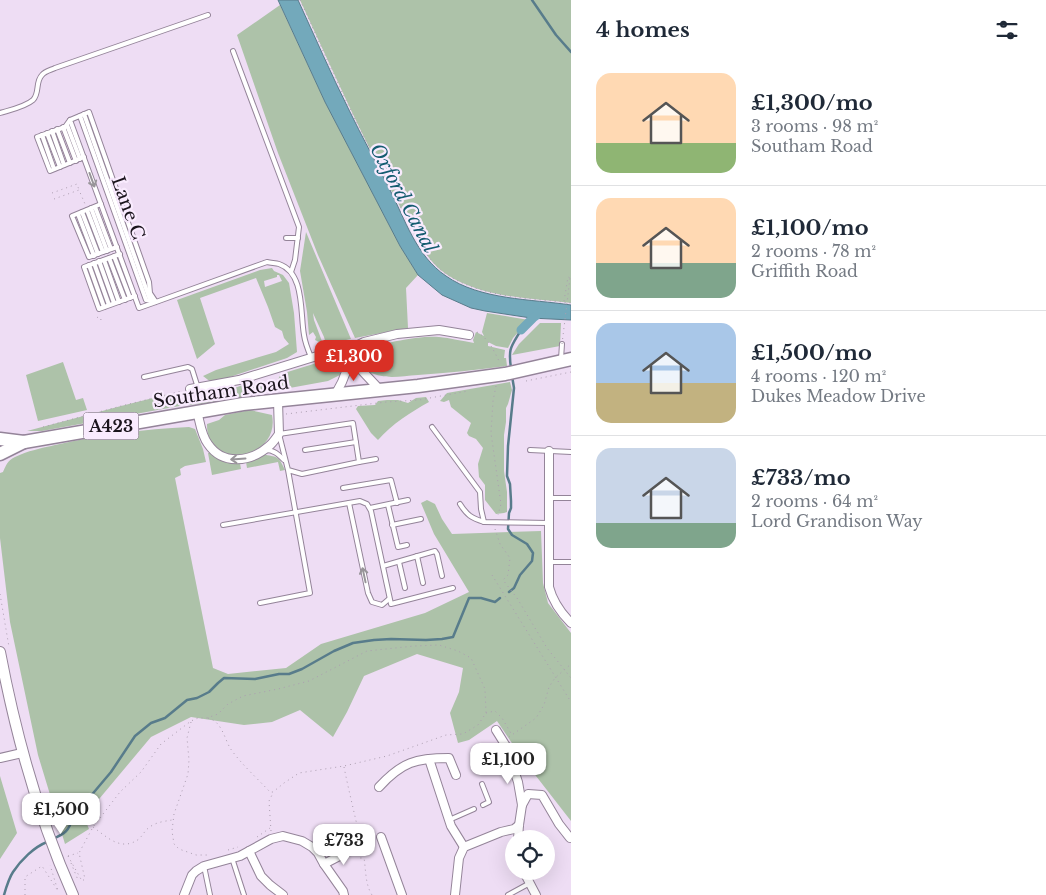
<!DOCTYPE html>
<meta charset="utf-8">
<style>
:root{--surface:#fff;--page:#f6f6f7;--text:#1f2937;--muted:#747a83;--line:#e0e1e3;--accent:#d93025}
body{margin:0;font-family:"Libre Baskerville",serif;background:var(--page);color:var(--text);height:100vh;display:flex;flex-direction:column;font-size:19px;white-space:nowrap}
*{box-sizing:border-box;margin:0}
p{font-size:16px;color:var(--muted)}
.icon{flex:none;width:28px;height:28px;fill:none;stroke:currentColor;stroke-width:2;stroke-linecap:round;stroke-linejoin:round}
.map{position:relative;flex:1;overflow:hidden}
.details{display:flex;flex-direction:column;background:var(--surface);width:475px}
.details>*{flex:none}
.controls{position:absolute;left:505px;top:830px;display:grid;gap:10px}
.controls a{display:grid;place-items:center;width:50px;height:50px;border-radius:50%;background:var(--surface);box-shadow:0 5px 20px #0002;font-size:25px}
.price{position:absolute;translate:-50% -42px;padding:0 11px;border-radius:10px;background:#fff;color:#222;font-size:16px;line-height:32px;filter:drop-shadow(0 1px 2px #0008)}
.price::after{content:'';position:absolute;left:50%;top:30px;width:15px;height:11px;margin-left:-8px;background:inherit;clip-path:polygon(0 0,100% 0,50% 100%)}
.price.on{background:var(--accent);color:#fff}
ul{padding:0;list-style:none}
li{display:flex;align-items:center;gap:15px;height:125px;padding:0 25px}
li+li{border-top:1px solid var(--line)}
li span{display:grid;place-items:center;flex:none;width:140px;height:100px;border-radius:15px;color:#555}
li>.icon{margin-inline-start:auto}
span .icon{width:60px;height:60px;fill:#fffc;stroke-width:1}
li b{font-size:21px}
h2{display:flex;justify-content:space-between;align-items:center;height:60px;padding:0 25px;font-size:21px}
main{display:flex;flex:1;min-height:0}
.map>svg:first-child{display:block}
.green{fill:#adc2a9;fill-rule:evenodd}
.water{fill:#73a9bb;stroke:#587c8b}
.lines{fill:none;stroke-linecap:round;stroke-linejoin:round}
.stream{stroke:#587c8b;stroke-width:2.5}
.canal{stroke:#73a9bb;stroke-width:9}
.service-casing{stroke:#948499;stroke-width:6}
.minor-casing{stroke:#948499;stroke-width:10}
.tertiary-casing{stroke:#948499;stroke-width:12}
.trunk-casing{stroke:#948499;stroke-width:15}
.path{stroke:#ac9eb0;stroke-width:1;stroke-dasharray:1 4;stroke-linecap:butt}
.service{stroke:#fff;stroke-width:4}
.minor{stroke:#fff;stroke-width:8}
.tertiary{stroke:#fff;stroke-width:10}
.trunk{stroke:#fff;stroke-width:12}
.path-bridge{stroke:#ac9eb0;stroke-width:1;stroke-dasharray:1 4;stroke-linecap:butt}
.oneway{stroke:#989599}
.labels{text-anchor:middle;stroke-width:4.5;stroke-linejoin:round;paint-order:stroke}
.shield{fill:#f9ebfe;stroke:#5d5460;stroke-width:1}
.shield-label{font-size:16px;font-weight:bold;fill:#1a141c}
.street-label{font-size:18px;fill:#1a141c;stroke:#f9ebfe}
.water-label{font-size:19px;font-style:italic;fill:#145c70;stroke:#f9ebfe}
</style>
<main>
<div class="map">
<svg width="571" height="895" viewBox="0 0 571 895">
<rect width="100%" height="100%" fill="#eeddf4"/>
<g class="green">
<path d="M 300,0 L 571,0 L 571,303 C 530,298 482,298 446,274 C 425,260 415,234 403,212 C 365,144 333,71 300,0 Z"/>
<path d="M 280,5 L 325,102 L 400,246 L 418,275 L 406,288 L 408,328 L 355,338 L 318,255 L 278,153 L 237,35 Z"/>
<path d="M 306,232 L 351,339 L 326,344 L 324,337 L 313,313 L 314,320 L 323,344 L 315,340 L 316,337 L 313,332 L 309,335 L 307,312 L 300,271 Z"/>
<path d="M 272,268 L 274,271 L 283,275 L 289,283 L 294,313 L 297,352 L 287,358 L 212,383 L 203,376 L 216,370 L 276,352 L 289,344 L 284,338 L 282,331 L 275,327 L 268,307 L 256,278 L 200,298 L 215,344 L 197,359 L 177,300 L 260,270 ZM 277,275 L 279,275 L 282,281 L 265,287 L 264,281 L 277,277 Z"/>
<path d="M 487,313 L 529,320 L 513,338 L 508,348 L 496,346 L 488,342 L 488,346 L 505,350 L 504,358 L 506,358 L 507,366 C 477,370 448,373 418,375 C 400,376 386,380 369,372 L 362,357 L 361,350 C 379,344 420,335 439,337 C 450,338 462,341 474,343 L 473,340 L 476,332 L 484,336 L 482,332 Z"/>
<path d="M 540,323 L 561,323 L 560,346 L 512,355 L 519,344 Z"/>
<path d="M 336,357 L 341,362 L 340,375 L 328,381 L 202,404 L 185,405 L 42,431 L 27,431 L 121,406 L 169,394 L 190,400 L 219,394 L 253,381 L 257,387 L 276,383 L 281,374 Z"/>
<path d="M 63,362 L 76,400 L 83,398 L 87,410 L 38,421 L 26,375 Z"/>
<path d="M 510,382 L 512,390 L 508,404 L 506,408 L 506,422 L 504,435 L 504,471 L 507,492 L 507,512 L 504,513 L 496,514 L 485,500 L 485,485 L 479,477 L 478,464 L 483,448 L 476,439 L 469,436 L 467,433 L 471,423 L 451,407 L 449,400 L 444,402 L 440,401 L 447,393 Z"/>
<path d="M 426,397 L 429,402 C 411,412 392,424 378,440 L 371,433 L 356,409 L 358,406 L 375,405 L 378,401 L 387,400 L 398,400 L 408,403 L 416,398 Z"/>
<path d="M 250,410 L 272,415 C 281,460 206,473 207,424 L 219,420 L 225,415 Z"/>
<path d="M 189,427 L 195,429 L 203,449 L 206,462 L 185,466 L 180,469 L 181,475 L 175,478 L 213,668 L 228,674 L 286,668 L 321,644 L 425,613 L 469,592 L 434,534 L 421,503 L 427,500 L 435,504 L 442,519 L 452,534 L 541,531 L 543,583 L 548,603 L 571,633 L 571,821 L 522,758 L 497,721 L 469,740 L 458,743 L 450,713 L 459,692 L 463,668 L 417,654 L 364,676 L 347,712 L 333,737 L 300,710 L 272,722 L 244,725 L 191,717 L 151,737 L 84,817 L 89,829 L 65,844 L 38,755 L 10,622 L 0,538 L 0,473 L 3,472 C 6,465 8,460 15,457 C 27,451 42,448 55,445 C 99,435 144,429 189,427 Z"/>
<path d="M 208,453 L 210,453 C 218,461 229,464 240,463 L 241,469 L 212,475 Z"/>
<path d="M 263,454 C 277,458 278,454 285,470 L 280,471 L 278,462 L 247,468 L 246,462 L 255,460 Z"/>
<path d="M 0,776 L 17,833 L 0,859 L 0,882 Z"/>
</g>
<path class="water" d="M 278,0 L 298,0 C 315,37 331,74 349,110 C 362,137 376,162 389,188 C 405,219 416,256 446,276 C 480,300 531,299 571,305 L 571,320 L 531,318 L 485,311 L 471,308 L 442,295 L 418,275 L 400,246 L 325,102 Z"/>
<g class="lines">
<g class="stream">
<path d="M 532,0 L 556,35 L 571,52"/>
<path d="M 511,368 C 508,348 511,347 521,330"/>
<path d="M 509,592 L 514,588 L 520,575 L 532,561 L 533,553 L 527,544 L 512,535 L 508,529 L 509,513 L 511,508 L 511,501 L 510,484 L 507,476 L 508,446 L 514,388 L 512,376"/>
<path d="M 52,839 C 65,834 69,831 73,817 L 111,772 L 135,736 L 151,723 L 165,718 L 187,700 L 197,698 L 209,692 L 218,683 L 224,678 L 255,679 L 279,674 L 289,674 L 302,669 L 334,651 L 353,643 L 374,640 L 391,639 L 426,640 L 442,639 L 453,637 L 469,598 L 481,598 L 495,602 L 500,598"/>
<path d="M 4,895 C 6,888 9,878 13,872 C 21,860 34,847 47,842"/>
</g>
<path class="canal" d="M 521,330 L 533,318 L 541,312"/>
<g class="service-casing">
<g id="service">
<path d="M 233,51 L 299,227 L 295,260 L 291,272"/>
<path d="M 0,113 C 10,110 25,107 33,100 C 40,93 35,82 42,75 C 45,71 51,70 55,68 L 208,15"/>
<path d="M 84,114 L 149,297 L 154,301"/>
<path d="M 80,116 L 146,300 L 154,301"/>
<path d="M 70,120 L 65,127 L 37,137 L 50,171 L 84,157"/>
<path d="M 67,125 L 80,159"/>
<path d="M 63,127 L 76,161"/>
<path d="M 57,129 L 70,163"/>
<path d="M 52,131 L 64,165"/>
<path d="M 47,133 L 60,167"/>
<path d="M 42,135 L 54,169"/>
<path d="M 101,204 L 72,216 L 89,257 L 117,247"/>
<path d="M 95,207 L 111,249"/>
<path d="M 91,208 L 107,251"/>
<path d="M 87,210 L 103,252"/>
<path d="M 82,212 L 98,254"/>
<path d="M 78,214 L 94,256"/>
<path d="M 286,238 L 298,238"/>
<path d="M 120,254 L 84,267 L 99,309 L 135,296"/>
<path d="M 114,256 L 130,298"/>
<path d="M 109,258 L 125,300"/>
<path d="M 104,260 L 119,302"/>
<path d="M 99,261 L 114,303"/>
<path d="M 94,263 L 109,305"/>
<path d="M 89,265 L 104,307"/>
<path d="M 156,302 L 150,293 L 149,282 L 89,112 L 70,120 L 139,308 L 156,302 L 267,262 C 271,263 276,263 279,264 C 305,273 300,313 304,335 C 305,342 308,350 311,357"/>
<path d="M 561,359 L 562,344"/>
<path d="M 144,377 L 188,367 L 192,369 L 198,388"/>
<path d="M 432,427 L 480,492 L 481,509 L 484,522"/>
<path d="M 265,450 C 274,450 278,454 284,460"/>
<path d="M 305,450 L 356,442"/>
<path d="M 530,450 L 571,452"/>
<path d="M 359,462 L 376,459"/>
<path d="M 343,488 L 391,480 L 397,503"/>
<path d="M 549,498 L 571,498"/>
<path d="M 349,503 L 368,593 L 372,602 L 382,605 L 389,599"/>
<path d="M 460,504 C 467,515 471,518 484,522 L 548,523"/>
<path d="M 388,505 L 398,547 L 407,545"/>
<path d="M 370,508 L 408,500"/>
<path d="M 223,525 L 360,501 L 367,504 L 371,511 L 391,604 L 453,588"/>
<path d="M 392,525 L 421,519"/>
<path d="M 417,556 L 423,583"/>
<path d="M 399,562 L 405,588"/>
<path d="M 548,562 L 571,562"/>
<path d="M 383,566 L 435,551 L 437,554 L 442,576"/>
<path d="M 260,603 L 310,593 L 288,470 L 279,434 L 353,423 L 359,462 L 302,474 L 288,470"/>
<path d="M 482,784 L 489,802 L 483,805"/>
<path d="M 449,820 L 474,809"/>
<path d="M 232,858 L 244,895"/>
<path d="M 204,866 L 210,895"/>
<path d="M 508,895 L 530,883"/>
</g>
</g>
<g class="minor-casing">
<g id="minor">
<path d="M 346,355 L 354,347 L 364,342 L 397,334 L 439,330 L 469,335"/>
<path d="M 190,389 L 239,380 L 330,352 C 338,352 344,354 351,359 L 381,391"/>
<path d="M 335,395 L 342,382 L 351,359"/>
<path d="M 197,411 C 200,422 201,435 208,444 C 223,466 251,462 269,446 C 273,443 276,438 279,434 L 278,401"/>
<path d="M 549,451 L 549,587 C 553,602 560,612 571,623"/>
<path d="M 496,730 L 506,746 L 518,782 L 522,805 L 519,825 L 518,839"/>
<path d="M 0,758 L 22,753"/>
<path d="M 429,759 L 451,826 L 464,847"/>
<path d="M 379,787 C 402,762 416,758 449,758 L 456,775"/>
<path d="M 522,805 L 528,794 L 542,795 L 559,824 L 570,838"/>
<path d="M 381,837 L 402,895"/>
<path d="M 249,851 L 261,876 L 270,885 L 283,895"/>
<path d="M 324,864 L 353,849"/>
<path d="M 524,871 L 526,876 L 536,895"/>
<path d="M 184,895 L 192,875 L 196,871 L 204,866 L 240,856 L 271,839 L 283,836 L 302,841 L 312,847 L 318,853 L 324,864 L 343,891 L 344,895"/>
<path d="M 455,895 L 459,858 L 464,847 L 501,832 L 514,829 L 519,825"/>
</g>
</g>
<g class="tertiary-casing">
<path id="tertiary" d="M 0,652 C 16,736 38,817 73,895"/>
</g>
<g class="trunk-casing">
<g id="trunk">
<path d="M 0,439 L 24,442 L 243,404 L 418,386 L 505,374 L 571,359"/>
<path d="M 0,454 L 24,442"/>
</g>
</g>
<g class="path">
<path d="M 300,0 C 317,37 333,74 351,111 C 364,138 379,165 393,192 C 406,217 422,258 446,274 C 482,298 530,298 571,303"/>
<path d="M 52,193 L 77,184 L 79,190"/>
<path d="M 54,199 L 79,190 L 85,204"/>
<path d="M 564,301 L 568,277 L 570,278"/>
<path d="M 97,317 L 101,320 L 100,316"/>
<path d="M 477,332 C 489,339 494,351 500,363"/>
<path d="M 526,381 L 571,372"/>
<path d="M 496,386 L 493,401 L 491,433 L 501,504 L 498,515"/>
<path d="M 286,414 L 386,402 L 419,400 L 468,391"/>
<path d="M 43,427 L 121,406 L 182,391"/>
<path d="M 495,529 L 500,544 L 510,558 L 508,575 L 503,580 L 517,598 L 547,648 L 571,678"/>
<path d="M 492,575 L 571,702"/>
<path d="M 0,594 L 9,647"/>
<path d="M 486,713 L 495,711 L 502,718 L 512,735"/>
<path d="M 191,722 L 187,738 L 189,760 L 188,774 L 174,814 L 172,831 L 174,844 L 179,849 L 196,855 L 210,855"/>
<path d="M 509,737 L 536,718 L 544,705 L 549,687 L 555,678 L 571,664"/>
<path d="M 344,767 C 350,797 358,827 364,858 C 366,870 365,884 372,895"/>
<path d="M 93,827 C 107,837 121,852 139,839 C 144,834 145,829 153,825 C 158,822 166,821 172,820"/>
<path d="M 271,831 L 269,801 L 273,793"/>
<path d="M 257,837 L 270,828"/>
<path d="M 228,850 L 238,847"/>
<path d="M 357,855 L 359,858 L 363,858"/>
<path d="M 68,856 L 82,881 L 85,879 L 79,853 L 93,827 L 120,792 L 141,772 L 161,744 L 191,721 L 198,718 L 207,718 L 218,714 L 228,704 L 243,696 L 278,689 L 309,681 L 367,651 L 414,646 L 439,645 L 458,651 L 471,658 L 485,689 L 486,713 L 478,725 L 463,734 L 446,735 L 387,756 L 344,766 L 299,773 L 284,783 L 273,792 L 270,792 C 257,778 241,764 230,748 C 224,737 221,720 207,718"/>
<path d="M 68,856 L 78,853"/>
<path d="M 71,863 L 78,880"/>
<path d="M 25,895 L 25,877 L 42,866 L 58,891 L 50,865"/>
</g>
<use href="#service" class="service"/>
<use href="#minor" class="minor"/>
<use href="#tertiary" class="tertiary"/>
<use href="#trunk" class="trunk"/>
<path class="path-bridge" d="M 562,344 L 570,278"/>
</g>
<defs><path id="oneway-shaft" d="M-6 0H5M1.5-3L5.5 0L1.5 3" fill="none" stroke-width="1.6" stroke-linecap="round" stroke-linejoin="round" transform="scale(1.25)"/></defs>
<g class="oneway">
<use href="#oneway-shaft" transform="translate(92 180) rotate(70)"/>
<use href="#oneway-shaft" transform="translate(238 459) rotate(176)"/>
<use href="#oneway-shaft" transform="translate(364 575) rotate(-102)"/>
</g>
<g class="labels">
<rect class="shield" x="83.5" y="412.5" width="55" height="27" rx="4"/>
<g class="shield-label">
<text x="111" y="432">A423</text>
</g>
<g class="street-label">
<text transform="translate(128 208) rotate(70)" y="6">Lane C</text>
<text transform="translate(221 392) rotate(-8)" y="6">Southam Road</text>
</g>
<g class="water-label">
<text transform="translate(404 198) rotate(62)" y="7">Oxford Canal</text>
</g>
</g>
</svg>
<div class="controls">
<a><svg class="icon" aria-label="locate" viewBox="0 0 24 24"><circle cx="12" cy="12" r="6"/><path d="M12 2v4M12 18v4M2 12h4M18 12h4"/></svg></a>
</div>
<b class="price on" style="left:354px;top:382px">£1,300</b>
<b class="price" style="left:508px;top:785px">£1,100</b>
<b class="price" style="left:61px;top:835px">£1,500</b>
<b class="price" style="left:344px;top:866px">£733</b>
</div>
<section class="details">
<h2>4 homes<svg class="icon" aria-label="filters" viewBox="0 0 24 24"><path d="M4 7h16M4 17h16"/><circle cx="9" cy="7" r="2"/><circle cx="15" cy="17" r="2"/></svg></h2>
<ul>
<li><span style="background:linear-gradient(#ffd9b3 70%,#8fb573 0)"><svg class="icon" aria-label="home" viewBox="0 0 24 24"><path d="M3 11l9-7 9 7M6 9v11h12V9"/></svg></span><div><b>£1,300/mo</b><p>3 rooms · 98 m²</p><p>Southam Road</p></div></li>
<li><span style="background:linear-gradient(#ffd9b3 65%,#7fa58c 0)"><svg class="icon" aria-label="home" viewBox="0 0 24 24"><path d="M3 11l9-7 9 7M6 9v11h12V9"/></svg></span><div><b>£1,100/mo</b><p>2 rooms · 78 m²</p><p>Griffith Road</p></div></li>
<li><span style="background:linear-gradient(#a9c7e8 60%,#c2b280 0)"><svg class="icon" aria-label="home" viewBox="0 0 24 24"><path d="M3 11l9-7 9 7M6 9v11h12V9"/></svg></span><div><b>£1,500/mo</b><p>4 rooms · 120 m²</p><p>Dukes Meadow Drive</p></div></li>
<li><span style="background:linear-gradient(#c9d6e8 75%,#7fa58c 0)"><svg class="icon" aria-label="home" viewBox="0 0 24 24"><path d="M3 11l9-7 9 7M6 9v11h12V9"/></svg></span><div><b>£733/mo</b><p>2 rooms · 64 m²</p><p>Lord Grandison Way</p></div></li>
</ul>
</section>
</main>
